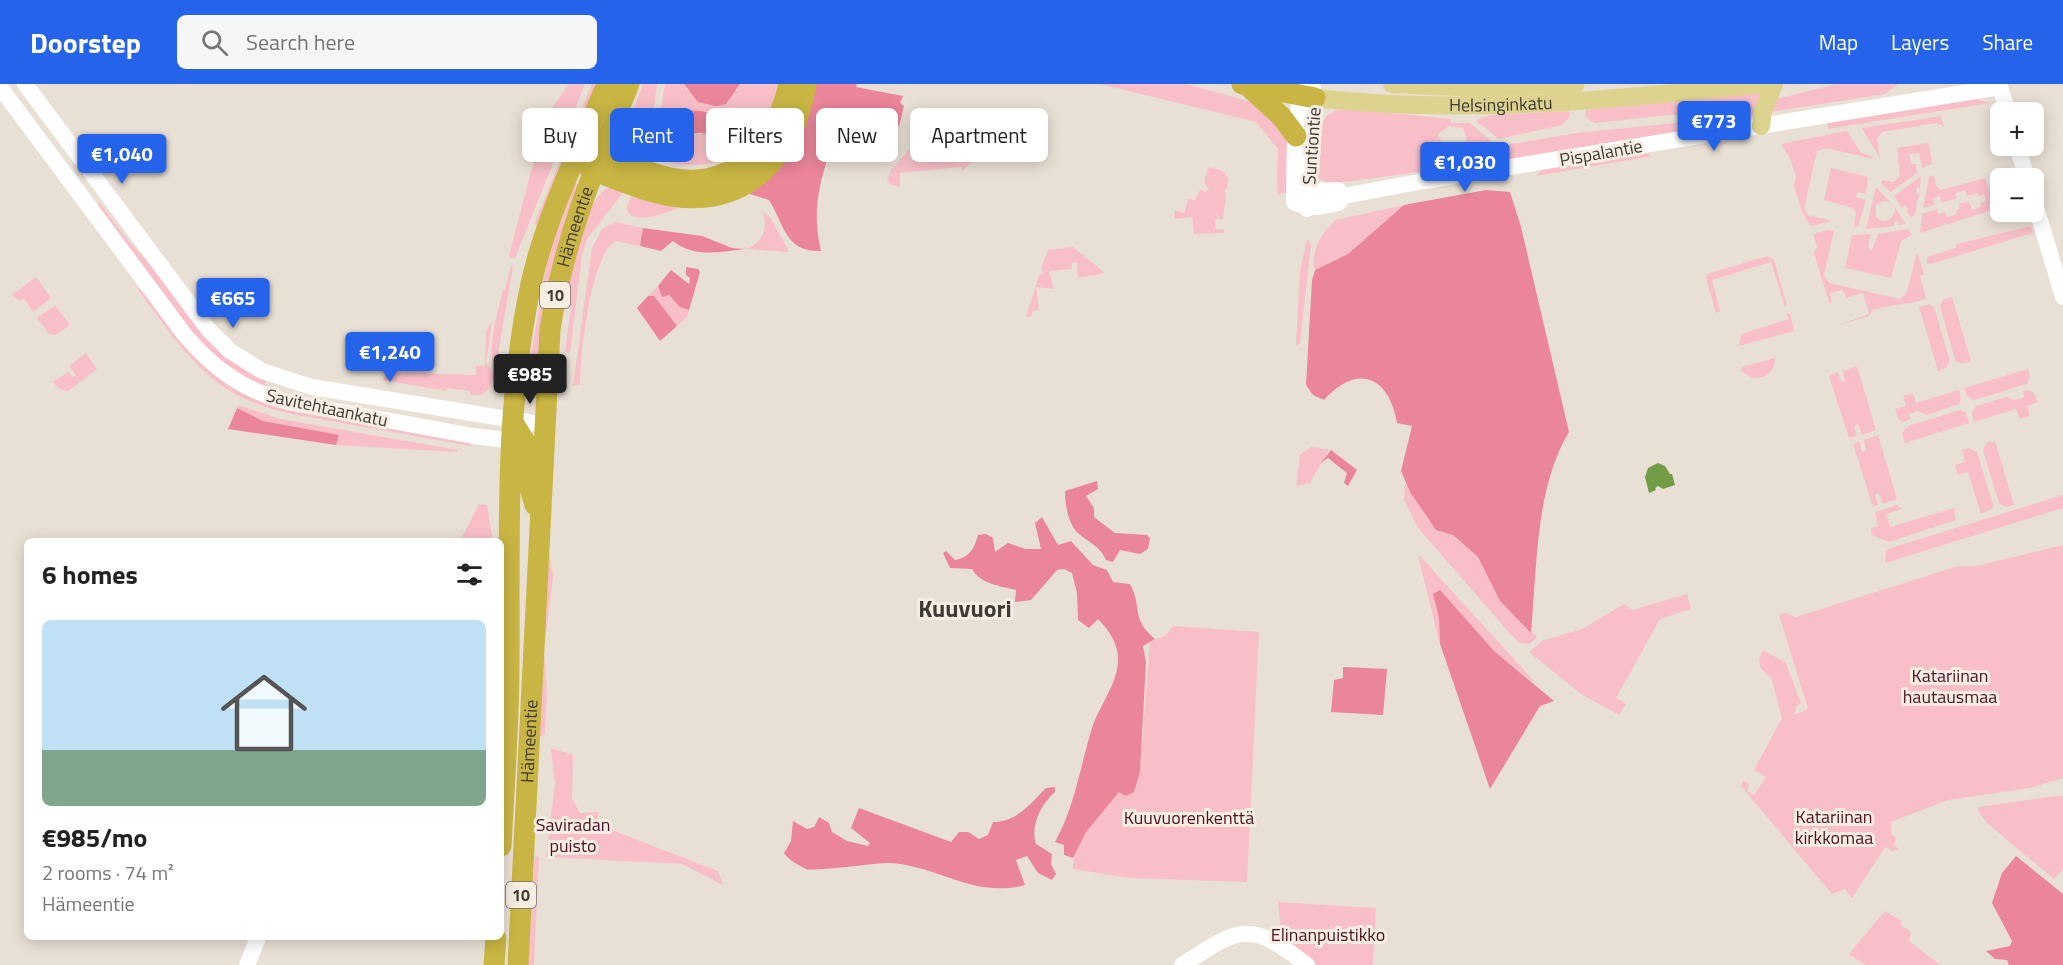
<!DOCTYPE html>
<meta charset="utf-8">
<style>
:root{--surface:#fff;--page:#f6f6f6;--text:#222;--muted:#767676;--line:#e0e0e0;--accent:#2563eb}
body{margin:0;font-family:"Titillium Web",sans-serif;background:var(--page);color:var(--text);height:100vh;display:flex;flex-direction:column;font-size:22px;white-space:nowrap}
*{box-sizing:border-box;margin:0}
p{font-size:20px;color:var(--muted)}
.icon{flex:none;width:33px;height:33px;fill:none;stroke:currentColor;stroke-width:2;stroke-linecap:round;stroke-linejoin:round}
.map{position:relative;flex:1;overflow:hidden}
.details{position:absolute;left:24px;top:454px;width:480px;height:402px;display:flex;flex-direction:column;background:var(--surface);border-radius:9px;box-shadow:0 3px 15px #0003}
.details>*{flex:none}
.top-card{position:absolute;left:522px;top:24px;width:570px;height:54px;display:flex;gap:12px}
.fabs{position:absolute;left:1990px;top:18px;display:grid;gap:12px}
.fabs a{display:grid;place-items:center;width:54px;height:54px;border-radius:9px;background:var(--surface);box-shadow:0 3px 15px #0003;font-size:30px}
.price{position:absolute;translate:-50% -51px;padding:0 14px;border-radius:6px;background:var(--accent);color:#fff;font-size:20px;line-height:39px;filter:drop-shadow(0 2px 3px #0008)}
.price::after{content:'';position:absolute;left:50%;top:36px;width:18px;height:14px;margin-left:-9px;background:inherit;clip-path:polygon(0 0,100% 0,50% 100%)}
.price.on{background:#222;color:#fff}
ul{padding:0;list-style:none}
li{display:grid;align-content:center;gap:12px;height:318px;padding:0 18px}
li+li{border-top:2px solid var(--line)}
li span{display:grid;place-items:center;height:186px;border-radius:9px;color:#555}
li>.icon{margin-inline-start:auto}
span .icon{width:108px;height:108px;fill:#fffc;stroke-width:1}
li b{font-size:26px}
h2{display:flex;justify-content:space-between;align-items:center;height:72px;padding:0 18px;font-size:26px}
.tag{padding:0 21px;border-radius:9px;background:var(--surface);box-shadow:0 3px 15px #0003;font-size:21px;line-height:54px}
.tag.on{background:var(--accent);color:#fff}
header{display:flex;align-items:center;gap:36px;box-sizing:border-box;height:84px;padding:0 30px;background:var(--accent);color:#fff}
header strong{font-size:28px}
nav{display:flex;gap:33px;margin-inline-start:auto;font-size:21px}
.search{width:420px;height:54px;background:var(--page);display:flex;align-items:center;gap:15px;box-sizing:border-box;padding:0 21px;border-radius:9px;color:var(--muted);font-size:22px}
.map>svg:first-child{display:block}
.green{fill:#f8bfc8;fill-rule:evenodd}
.forest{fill:#eb859a}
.water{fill:#729c45}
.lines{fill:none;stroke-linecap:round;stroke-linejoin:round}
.secondary{stroke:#fff;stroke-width:16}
.primary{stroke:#ded38e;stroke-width:18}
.highway{stroke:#c8b543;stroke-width:21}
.labels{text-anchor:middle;stroke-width:6;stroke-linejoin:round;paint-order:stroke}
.shield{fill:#f6ede3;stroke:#76716b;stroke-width:1.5}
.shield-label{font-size:16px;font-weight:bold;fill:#3f3c38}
.street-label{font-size:18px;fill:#3f3c38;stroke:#f6ede3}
.park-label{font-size:18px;fill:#4f1123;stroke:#f6ede3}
.district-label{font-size:24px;font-weight:bold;fill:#3f3c38;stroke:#f6ede3}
</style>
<header>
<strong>Doorstep</strong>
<div class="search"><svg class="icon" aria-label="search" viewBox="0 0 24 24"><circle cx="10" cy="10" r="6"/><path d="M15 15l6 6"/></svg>Search here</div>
<nav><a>Map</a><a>Layers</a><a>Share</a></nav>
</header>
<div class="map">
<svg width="2063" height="881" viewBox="0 0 2063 881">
<rect width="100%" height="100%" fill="#e9e0d5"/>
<g class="green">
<path d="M 569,0 L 585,0 L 515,174 L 509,173 C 518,134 529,98 538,60 L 524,45 C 542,38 557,18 569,0 Z"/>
<path d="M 592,0 L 600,0 L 537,141 L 534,140 Z"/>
<path d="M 643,0 L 657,0 L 652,38 L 641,69 L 631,63 L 627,42 Z"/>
<path d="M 665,0 L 684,0 L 686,6 L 738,6 L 740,0 L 781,0 C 776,13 772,27 766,39 C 741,82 690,91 649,71 L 659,38 ZM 690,26 C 708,28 725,30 735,46 C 715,51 699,47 679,55 L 684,31 Z"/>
<path d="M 1100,0 L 1186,0 L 1263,21 L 1288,58 L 1287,109 L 1277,110 L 1278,65 L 1256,38 Z"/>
<path d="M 1836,0 L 1898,0 L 1885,10 L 1770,28 L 1777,15 Z"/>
<path d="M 1763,6 L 1757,31 L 1729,36 L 1724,29 L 1716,26 L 1595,39 C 1588,36 1585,33 1585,26 Z"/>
<path d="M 1977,15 L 1989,19 L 1828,45 L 1827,39 Z"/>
<path d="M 1341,24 L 1451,35 L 1451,39 L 1470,39 L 1492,58 L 1495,78 L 1329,100 L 1321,96 L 1317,91 L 1321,42 L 1327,31 ZM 1449,42 L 1463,44 L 1467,55 L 1460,63 C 1448,63 1441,62 1438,50 Z"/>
<path d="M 1569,27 L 1569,34 L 1562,41 L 1499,55 L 1476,37 L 1480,34 L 1492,31 Z"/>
<path d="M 1941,32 L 1944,43 L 1937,39 L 1882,48 L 1877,55 L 1880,74 L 1862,44 Z"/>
<path d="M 1676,39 L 1678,49 L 1503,77 L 1502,66 L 1506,61 L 1576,49 Z"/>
<path d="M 929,43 L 971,78 L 963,87 L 961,83 L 900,89 L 900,103 L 891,101 L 887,97 L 891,86 Z"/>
<path d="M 1847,47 L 1861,69 L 1870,71 L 1873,75 L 1826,64 L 1817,67 L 1804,125 L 1808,131 L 1832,137 L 1811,142 L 1803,130 L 1794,102 L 1796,93 L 1790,74 L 1781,60 Z"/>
<path d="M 1929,59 L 1932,80 L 1922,84 L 1919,69 L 1909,70 L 1911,80 L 1916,80 L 1917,89 L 1891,108 L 1881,100 L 1883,96 L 1894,98 L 1900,92 L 1897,64 Z"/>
<path d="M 1646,69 L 1652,72 L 1536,92 L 1542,85 Z"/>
<path d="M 1208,83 L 1223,87 L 1228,94 L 1227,105 L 1224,106 L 1226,110 L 1223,135 L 1215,135 L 1215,145 L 1224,145 L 1224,149 L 1194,150 L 1192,133 L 1174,135 L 1175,126 L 1184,129 L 1188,115 L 1195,116 L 1200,105 L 1205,108 L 1209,105 L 1204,99 Z"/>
<path d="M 1831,84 L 1868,93 L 1866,110 L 1857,108 L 1856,113 L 1866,116 L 1858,143 L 1854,142 L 1856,129 L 1853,124 L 1824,116 Z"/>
<path d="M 1934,91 L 1936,102 L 1941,106 L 1985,94 L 1995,125 L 1920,149 L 1922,130 L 1937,125 L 1938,130 L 1945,128 L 1947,133 L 1957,130 L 1956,126 L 1960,125 L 1959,120 L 1969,117 L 1972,126 L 1981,123 L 1980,119 L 1986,117 L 1984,111 L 1979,112 L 1977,109 L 1967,112 L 1965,106 L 1956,109 L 1957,114 L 1942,119 L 1940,112 L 1933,114 L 1935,121 L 1923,124 L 1929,93 Z"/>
<path d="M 1921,92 L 1920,104 L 1917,103 L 1916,109 L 1919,110 L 1915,131 L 1911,133 L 1906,127 L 1908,125 L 1905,121 L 1902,124 L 1894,112 Z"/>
<path d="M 575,99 L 581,101 L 539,298 L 527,296 L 548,170 Z"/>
<path d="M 611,103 L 625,106 L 587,155 L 582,171 L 570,269 L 565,268 L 571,224 L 565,222 C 571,195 582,111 611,103 Z"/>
<path d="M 1876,103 L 1890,118 L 1883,117 L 1876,121 L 1876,133 L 1882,137 L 1890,136 L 1895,128 L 1894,122 L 1906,140 L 1899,141 L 1898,137 L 1894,138 L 1894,142 L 1866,145 Z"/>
<path d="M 634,107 L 677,119 L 677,125 C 662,129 641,140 628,129 L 627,122 Z"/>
<path d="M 100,119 L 125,153 L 248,287 L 266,297 L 264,304 L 230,285 L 194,253 L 96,121 Z"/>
<path d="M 1404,121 L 1348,170 L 1315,186 C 1309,170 1323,146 1336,136 Z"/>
<path d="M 762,128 L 770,133 L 789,168 L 745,165 C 761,161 770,143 762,128 Z"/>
<path d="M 615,138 L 643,144 L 640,162 L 616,157 C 591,168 580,273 580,300 L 573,302 L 592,164 L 602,145 Z"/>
<path d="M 2031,142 L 2033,149 L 1927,181 L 1927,173 L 1955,164 L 1957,160 Z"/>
<path d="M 1908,145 L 1912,151 L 1901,157 L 1891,194 L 1845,184 L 1852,151 L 1871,150 L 1868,164 L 1872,166 L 1878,150 Z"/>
<path d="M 1828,146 L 1834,147 L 1824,191 L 1829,199 L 1900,215 L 1907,208 L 1917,168 L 1924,190 L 1920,192 L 1926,215 C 1906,221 1893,220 1873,226 L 1869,232 L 1836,242 L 1869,230 L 1863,209 L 1846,214 L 1843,206 L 1830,209 L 1832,218 L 1829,219 L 1814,169 L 1817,162 L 1813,150 Z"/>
<path d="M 1307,155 L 1311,160 L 1300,259 L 1296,262 L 1300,187 Z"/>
<path d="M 1073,163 L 1105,189 L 1078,194 L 1077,178 L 1072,179 L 1072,185 L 1049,187 L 1054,205 L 1036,203 L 1039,226 L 1032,227 L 1032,232 L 1026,233 L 1039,191 L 1044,190 L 1041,184 L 1048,166 Z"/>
<path d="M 1767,172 L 1774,176 L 1787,221 L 1785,223 L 1771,178 L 1712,196 L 1720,227 L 1716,229 L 1706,194 L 1707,190 Z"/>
<path d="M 511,181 L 513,182 L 496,282 C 484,271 500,221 503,205 L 505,206 Z"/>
<path d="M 36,193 L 51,214 L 33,228 L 24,215 L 20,217 L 12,211 Z"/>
<path d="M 658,202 L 661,208 C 672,212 677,222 689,226 L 687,233 L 677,242 L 654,212 L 648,212 Z"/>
<path d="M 142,204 L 232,303 L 256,316 L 472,358 L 471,362 L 292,330 C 209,313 186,269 138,206 Z"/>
<path d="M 1952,213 L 1971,277 L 1962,280 L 1955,276 L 1940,222 L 1943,216 Z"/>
<path d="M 1930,220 L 1934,223 L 1950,277 L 1946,284 L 1938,287 L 1919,223 Z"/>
<path d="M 55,221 L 70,241 L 56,251 L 49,250 L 37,234 Z"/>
<path d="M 1786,228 L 1791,231 L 1794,247 L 1739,262 L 1741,250 L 1789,235 Z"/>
<path d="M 492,238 L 486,279 L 495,290 C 491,304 486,313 470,311 L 470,307 L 447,304 L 446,307 L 383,296 L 385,288 L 476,291 L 476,282 L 485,282 L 486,247 Z"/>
<path d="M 86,269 L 97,285 L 68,307 L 59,305 L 53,298 L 68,288 L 73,293 L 76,291 L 69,282 Z"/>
<path d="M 1775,274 C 1776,287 1765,295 1752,294 L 1741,287 L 1742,283 Z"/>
<path d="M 1857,282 L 1876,346 L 1862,351 L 1858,340 L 1854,342 L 1857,352 L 1849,354 L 1829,292 L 1838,288 L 1841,298 L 1845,297 L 1843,287 Z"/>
<path d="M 2028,285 L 2030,293 L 2027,300 L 1974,316 L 1968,313 L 1964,304 Z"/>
<path d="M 1959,306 L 1961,315 L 1959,320 L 1927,331 L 1918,327 L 1909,330 L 1911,335 L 1903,338 L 1899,336 L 1895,325 L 1906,322 L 1903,312 L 1913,309 L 1916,319 Z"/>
<path d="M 2029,306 L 2035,310 L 2038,318 L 2027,322 L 2030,332 L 2020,335 L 2016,325 L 1974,338 L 1972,329 L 1976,322 L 2007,313 L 2014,316 L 2024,313 L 2023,307 Z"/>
<path d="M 238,321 L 280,335 L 458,366 L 457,368 L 336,361 L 339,352 L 263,337 L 237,324 Z"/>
<path d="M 1960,326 L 1966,329 L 1969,339 L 1905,359 L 1902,349 L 1908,342 Z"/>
<path d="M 1878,351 L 1897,415 L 1883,420 L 1879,409 L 1875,411 L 1878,421 L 1873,423 L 1853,360 L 1859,357 L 1862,368 L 1866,367 L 1864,356 Z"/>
<path d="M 1995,357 L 2014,421 L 2006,423 L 1999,419 L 1983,367 L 1986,359 Z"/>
<path d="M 1311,363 L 1331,366 L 1328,367 L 1310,399 L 1296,402 L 1300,371 Z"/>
<path d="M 1969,364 L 1977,368 L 1993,420 L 1992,425 L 1981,430 L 1968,388 L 1958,391 L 1955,381 L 1965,378 L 1962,366 Z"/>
<path d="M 1405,399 L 1429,437 L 1453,451 L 1478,473 L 1500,517 L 1537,553 L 1530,560 L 1520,559 L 1512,552 L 1418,444 L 1404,416 Z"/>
<path d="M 2063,411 L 2063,424 L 1885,479 L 1886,467 L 1894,463 Z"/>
<path d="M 479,420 L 487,421 L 493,457 L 460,457 Z"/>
<path d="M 1897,421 L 1902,425 L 1886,430 L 1890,443 L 1954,424 L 1956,436 L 1889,458 L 1872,451 L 1871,444 L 1878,442 L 1875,428 Z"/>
<path d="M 2063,461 L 2063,694 L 2030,704 L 1948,716 L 1891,738 L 1891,750 L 1896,754 L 1894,761 L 1899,765 L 1892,767 L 1885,763 L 1852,814 L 1845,805 L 1832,810 L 1741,702 L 1743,696 L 1749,700 L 1747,707 L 1754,711 L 1766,693 L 1754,686 L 1782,634 L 1772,596 L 1760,583 L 1759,575 L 1763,566 L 1786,579 L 1801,619 L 1796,623 L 1794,631 L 1808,625 L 1779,531 L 1785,529 L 1796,533 L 1955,483 L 1977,482 Z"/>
<path d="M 549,468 L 553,493 L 544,566 L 547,608 L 545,650 L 538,654 Z"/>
<path d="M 1418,472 L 1420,472 L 1537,600 L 1513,584 L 1434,518 L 1439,534 L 1440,560 Z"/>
<path d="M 1687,510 L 1691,525 L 1660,535 L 1616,614 L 1626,620 L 1619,631 L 1581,610 L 1529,568 L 1542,557 L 1582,545 L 1624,520 L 1632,526 Z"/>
<path d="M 1173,542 L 1259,548 L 1247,798 L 1129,794 L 1073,785 C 1072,755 1102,729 1119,708 L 1126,712 L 1134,707 L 1140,688 L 1150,557 L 1165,552 Z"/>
<path d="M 551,664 L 573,671 L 572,715 L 580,729 L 599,728 L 596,740 L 718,787 L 723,801 L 682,780 L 546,773 L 555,700 Z"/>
<path d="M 2055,712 L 2063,712 L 2063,785 L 2054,795 L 1987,739 L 1978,727 L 1979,723 Z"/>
<path d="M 535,772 L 539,773 L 534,881 L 527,881 Z"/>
<path d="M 1278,818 L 1376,824 L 1373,881 L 1317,881 L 1282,853 Z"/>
<path d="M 1885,827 L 1902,837 L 1900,840 L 1911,848 L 1909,857 L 1940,881 L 1865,881 L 1849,870 Z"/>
</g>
<g class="forest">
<path d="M 684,0 L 740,0 L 726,20 L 716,22 L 698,18 Z"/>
<path d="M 815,0 L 857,0 L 856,3 L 903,12 L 900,19 L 904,22 L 899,42 L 880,44 L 878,28 L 839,31 C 828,84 808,112 821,167 C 785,168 785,142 769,116 L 750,110 L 750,105 Z"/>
<path d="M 690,26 C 710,28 735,31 734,56 L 724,62 C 708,46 699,46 679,55 L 674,49 L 684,31 Z"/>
<path d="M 1486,106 L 1510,108 L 1521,143 L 1569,348 C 1535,404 1537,485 1531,549 L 1500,517 L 1478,473 L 1453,451 L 1436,446 L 1410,408 L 1401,387 L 1412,342 L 1397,339 C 1389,292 1357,279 1324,316 L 1313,311 L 1306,301 L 1312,196 L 1315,186 L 1348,170 L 1404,121 Z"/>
<path d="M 643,144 L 702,152 L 732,164 L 745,165 C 720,168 693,174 673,157 L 661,167 L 640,162 Z"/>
<path d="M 686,183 L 698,185 L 700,188 L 689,226 L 680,223 L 669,211 L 662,213 L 658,202 L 671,186 L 689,200 L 690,194 L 686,191 Z"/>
<path d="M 648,212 L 654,212 L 677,242 L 660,257 L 637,224 Z"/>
<path d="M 237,324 L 263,337 L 339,351 L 336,361 L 228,345 Z"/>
<path d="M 1331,366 L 1357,386 L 1348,402 L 1344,399 L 1347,389 L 1328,374 L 1320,380 Z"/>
<path d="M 1097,397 L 1098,405 L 1086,412 L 1094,424 L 1094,433 L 1115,449 L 1147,451 L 1150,454 L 1148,465 L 1140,470 L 1120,466 L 1113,478 L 1106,476 C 1101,463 1088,458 1078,449 C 1068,440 1065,420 1065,407 Z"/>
<path d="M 1042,433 L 1058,461 L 1071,457 L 1093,481 L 1107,486 L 1113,498 L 1130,500 C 1143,524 1130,534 1155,555 L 1143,562 L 1146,578 L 1140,688 L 1134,708 L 1126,712 L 1119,708 L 1086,748 L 1073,774 L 1064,771 L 1064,761 L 1055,758 C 1075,722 1080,683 1092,644 C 1100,619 1123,594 1117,566 C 1114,554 1107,544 1098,535 L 1089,544 L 1078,536 L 1077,509 L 1072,489 L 1064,485 L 1057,486 L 1031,516 L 1015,518 L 1016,506 C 1001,502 980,500 972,485 L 950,484 L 943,469 L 946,467 L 955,476 C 970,473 974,465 978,451 L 986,450 L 993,454 L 995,468 L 1008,459 L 1026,465 L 1041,465 L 1035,439 Z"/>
<path d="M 1440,506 L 1494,567 L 1554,617 L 1540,622 L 1490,705 L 1440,560 L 1439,534 L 1433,510 Z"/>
<path d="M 1343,583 L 1387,585 L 1383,631 L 1331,628 L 1334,596 L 1343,594 Z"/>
<path d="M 1055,703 L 1055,708 C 1041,720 1030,742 1036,760 L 1052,770 L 1051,780 L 1056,790 L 1052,796 L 1038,789 L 1027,772 L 1016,776 L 1025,801 C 974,815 937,781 889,779 C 875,779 813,788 806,785 C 800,782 787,775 784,769 L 791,757 L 793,737 L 807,745 L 814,743 L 819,733 L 829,739 L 832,748 L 847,757 L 868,762 L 870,759 L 851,744 L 859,724 L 951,758 L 959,748 L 968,748 L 979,755 L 988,751 L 993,738 C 1017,738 1031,719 1046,704 Z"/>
<path d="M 2016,772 L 2063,810 L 2063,881 L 2009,881 L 2007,876 L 1995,875 L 1986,867 L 2010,862 L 2012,857 L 1992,819 L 2002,789 Z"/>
</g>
<path class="water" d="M 1658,379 L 1665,382 L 1670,390 L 1672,390 L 1675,401 L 1663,405 L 1658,402 L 1655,404 L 1656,406 L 1649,409 L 1645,393 L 1648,384 Z"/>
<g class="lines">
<g class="secondary">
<path d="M 25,0 L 208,245 L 230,267 L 262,287 L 312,303 L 545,341"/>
<path d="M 0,3 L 184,250 C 214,286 247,309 293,319 L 473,352 L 524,358"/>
<path d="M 2017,62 L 2027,94"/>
<path d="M 1301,113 L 1309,107 L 1338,106 L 1344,112"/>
<path d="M 2034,116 L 2063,213"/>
<path d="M 1294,118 C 1310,126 1321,123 1338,119 L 1344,112 L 1424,97 L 2000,3 L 2008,28"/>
<path d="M 1294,118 C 1295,80 1292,36 1305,0"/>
<path d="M 1307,125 L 1315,14 L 1312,0"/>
<path d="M 247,881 L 258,854"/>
<path d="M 1182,881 C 1241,843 1249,836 1307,881"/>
</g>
<g class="primary">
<path d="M 1392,0 L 1477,4 L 1576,0"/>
<path id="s1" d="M 1315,14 C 1464,31 1613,16 1761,0"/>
<path d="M 1761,42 L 1763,27 L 1774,0"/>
</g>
<g class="highway">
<path d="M 1242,0 L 1315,14"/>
<path d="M 1249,3 L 1281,32 L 1296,52"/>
<path d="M 614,37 L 637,84"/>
<path d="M 586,73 C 615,73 642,88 670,94 C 735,107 776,58 789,0"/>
<path d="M 584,79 L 594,87 C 619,96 646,108 672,112 C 749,124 794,70 806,0"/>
<path d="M 514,340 L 525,358 L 526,390 L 535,421"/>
<path d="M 501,762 C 504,701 509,641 509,580 C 510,453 504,325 531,200 C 546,131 580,65 607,0"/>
<path d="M 494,881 L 496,854"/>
<path id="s2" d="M 518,881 L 550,246 C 563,157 595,82 629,0"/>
</g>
</g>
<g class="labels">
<g class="shield">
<rect x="540" y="198" width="30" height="26" rx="4.5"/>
<rect x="506" y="798" width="30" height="26" rx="4.5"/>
</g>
<g class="shield-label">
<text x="555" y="217">10</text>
<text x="521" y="817">10</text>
</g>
<g class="street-label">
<text dy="6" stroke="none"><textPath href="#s1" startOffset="186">Helsinginkatu</textPath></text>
<text transform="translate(1312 62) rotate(-86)" y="6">Suntiontie</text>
<text transform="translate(1601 69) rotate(-10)" y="6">Pispalantie</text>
<text dy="6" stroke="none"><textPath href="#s2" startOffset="742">Hämeentie</textPath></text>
<text transform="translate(327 324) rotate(12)" y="6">Savitehtaankatu</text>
<text dy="6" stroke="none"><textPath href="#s2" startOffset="224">Hämeentie</textPath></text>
</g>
<g class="park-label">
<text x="1950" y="598">Katariinan<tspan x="1950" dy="21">hautausmaa</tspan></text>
<text x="1834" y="739">Katariinan<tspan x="1834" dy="21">kirkkomaa</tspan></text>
<text x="1189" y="740">Kuuvuorenkenttä</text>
<text x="573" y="747">Saviradan<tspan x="573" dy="21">puisto</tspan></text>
<text x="1328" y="857">Elinanpuistikko</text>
</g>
<g class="district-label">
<text x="965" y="533">Kuuvuori</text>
</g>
</g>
</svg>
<div class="fabs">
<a>+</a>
<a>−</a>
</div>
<b class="price" style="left:1714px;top:68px">€773</b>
<b class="price" style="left:122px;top:101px">€1,040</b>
<b class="price" style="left:1465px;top:109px">€1,030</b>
<b class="price" style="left:233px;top:245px">€665</b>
<b class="price" style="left:390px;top:299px">€1,240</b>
<b class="price on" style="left:530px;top:321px">€985</b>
<div class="top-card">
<a class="tag">Buy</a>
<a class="tag on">Rent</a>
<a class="tag">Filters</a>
<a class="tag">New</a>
<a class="tag">Apartment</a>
</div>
<section class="details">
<h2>6 homes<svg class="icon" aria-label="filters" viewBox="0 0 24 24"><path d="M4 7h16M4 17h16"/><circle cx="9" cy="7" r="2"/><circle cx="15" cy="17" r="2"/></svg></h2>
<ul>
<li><span style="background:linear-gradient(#bfe0f5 70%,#7fa58c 0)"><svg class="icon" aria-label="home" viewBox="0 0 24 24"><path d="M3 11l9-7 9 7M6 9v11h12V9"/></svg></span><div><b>€985/mo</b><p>2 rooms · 74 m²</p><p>Hämeentie</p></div></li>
</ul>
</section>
</div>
